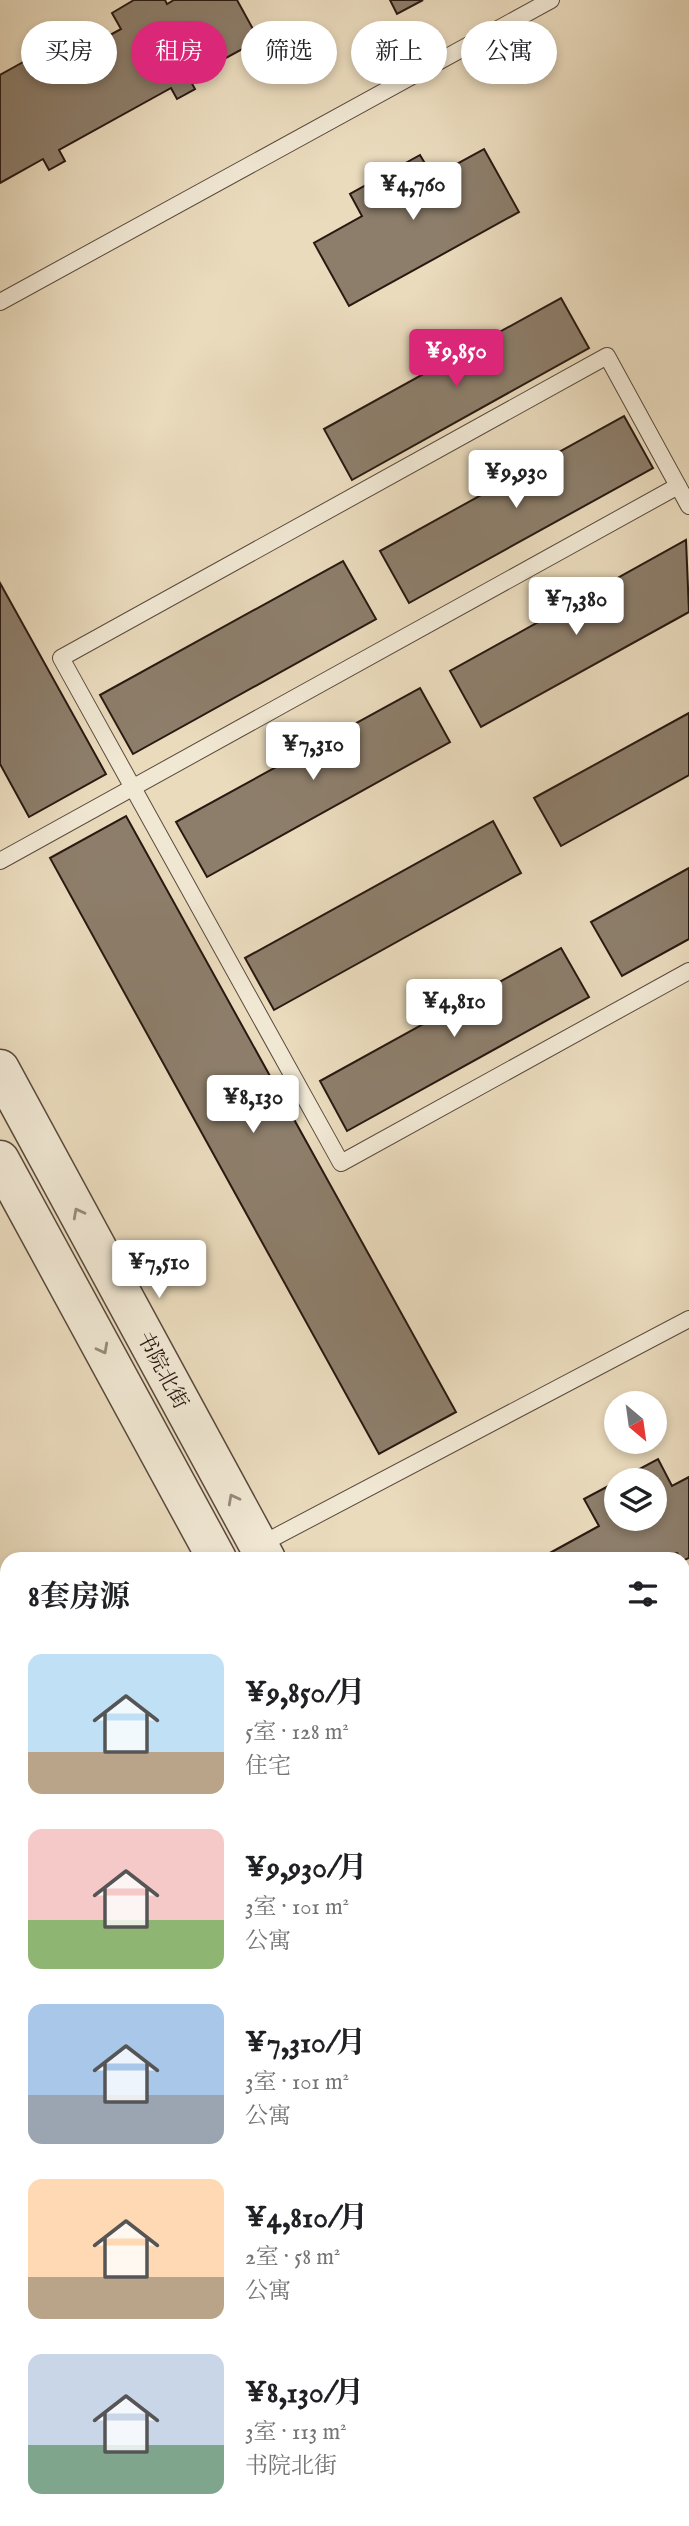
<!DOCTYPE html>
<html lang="zh">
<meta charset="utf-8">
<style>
:root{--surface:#fff;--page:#f6f6f6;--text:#202124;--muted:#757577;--accent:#db2777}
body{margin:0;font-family:"IM FELL English","Noto Serif SC",serif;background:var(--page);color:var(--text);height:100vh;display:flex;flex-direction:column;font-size:26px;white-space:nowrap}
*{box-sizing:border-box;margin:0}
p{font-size:23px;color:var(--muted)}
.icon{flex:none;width:38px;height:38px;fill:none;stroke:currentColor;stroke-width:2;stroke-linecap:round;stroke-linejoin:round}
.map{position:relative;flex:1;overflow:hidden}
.sheet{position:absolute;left:0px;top:1552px;width:690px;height:975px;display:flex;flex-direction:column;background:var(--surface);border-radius:21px 21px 0 0;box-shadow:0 4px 10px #0003}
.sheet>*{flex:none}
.guide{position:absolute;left:21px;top:21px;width:648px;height:63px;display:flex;gap:14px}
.needle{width:46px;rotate:151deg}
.tools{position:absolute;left:604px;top:1391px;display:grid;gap:14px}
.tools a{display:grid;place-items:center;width:63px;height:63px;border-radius:50%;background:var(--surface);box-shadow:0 4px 10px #0003;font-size:35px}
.price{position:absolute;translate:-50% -60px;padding:0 16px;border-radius:7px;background:#fff;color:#222;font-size:23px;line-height:46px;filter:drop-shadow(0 2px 4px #0008)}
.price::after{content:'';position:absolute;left:50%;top:42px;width:21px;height:16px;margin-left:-10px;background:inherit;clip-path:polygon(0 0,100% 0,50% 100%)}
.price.selected{background:var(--accent);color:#fff}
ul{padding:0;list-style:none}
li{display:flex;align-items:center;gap:21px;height:175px;padding:0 28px}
li span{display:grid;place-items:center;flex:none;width:196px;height:140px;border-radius:14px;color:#555}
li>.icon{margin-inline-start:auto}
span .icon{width:84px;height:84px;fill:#fffc;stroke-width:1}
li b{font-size:30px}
h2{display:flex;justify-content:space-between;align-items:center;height:84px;padding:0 28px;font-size:30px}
.chip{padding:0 24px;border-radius:32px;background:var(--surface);box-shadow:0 4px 10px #0003;font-size:24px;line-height:63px}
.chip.selected{background:var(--accent);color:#fff}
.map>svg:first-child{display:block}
.building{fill:#8d7e6b;stroke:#291912;stroke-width:2}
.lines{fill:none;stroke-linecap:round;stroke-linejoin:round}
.service-casing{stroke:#594a3d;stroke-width:18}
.tertiary-casing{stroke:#594a3d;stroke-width:41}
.service{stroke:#f1e8d4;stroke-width:16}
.tertiary{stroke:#f1e8d4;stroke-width:38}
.oneway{stroke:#978b7d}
.labels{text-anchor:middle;stroke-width:5;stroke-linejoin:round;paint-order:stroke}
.street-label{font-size:21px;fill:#291912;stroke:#f1e8d4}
</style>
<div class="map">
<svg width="689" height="2526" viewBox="0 0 689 2526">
<rect width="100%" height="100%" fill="#eadbbd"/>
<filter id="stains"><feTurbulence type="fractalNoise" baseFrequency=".00286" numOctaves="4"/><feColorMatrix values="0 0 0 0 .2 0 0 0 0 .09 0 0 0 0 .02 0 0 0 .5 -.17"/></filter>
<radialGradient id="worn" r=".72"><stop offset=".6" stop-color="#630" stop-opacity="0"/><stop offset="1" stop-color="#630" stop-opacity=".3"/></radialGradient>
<g class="building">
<path d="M 134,0 L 165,0 L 167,4 L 174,0 L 237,0 L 259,40 L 189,78 L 195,89 L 177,99 L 171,88 L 59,150 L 65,161 L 49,170 L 43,159 L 0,183 L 0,75 L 25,61 L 34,77 L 121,29 L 112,13 Z"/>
<path d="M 390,0 L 423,0 L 397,14 Z"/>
<path d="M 484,149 L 519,212 L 349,306 L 314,243 L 362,216 L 350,194 L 420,155 L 433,177 Z"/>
<path d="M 561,298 L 589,348 L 352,480 L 324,429 Z"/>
<path d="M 624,416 L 653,468 L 409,603 L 380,551 Z"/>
<path d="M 686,540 L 689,612 L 481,727 L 450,671 Z"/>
<path d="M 343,561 L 376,619 L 133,754 L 100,695 Z"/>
<path d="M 0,583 L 106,774 L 29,817 L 0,764 Z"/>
<path d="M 420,688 L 450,742 L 207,877 L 176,822 Z"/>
<path d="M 689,713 L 689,775 L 561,846 L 534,798 Z"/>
<path d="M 126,816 L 456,1412 L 379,1454 L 50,858 Z"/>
<path d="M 493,821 L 521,873 L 274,1010 L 245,958 Z"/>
<path d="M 689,868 L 689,939 L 622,976 L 591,922 Z"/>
<path d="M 561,948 L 589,997 L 347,1131 L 320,1081 Z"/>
<path d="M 658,1459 L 672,1486 L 689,1477 L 689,1558 L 682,1561 L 677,1553 L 665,1559 L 551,1559 L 548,1554 L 599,1526 L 584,1499 L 616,1482 L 616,1519 L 654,1519 L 654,1480 L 619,1480 Z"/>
<path d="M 689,1841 L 689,1908 L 685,1910 L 682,1844 Z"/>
</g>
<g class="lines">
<g class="service-casing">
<g id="service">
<path d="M 0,302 L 551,0"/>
<path d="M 689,506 L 607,356 L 61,658 L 341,1163 L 689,971"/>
<path d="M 0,861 L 678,486"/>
<path d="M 258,1546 L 689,1319"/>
</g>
</g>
<g class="tertiary-casing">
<g id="tertiary">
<path d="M 0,1069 L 266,1559"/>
<path d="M 0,1160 L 217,1559"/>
<path d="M 682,2123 L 689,2120"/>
<path d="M 682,2181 L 689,2177"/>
<path d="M 682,2328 L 689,2340"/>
<path d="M 682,2418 L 689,2430"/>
<path d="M 0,2498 L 7,2494"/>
<path d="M 65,2526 L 75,2520"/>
</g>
</g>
<use href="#service" class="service"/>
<use href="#tertiary" class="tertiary"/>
</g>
<defs><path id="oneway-chevron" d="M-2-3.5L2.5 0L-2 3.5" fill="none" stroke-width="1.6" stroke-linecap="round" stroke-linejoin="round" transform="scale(1.75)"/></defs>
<g class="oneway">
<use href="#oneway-chevron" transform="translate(78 1213) rotate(-118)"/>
<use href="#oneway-chevron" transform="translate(103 1349) rotate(62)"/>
<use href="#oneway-chevron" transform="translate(233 1499) rotate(-118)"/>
</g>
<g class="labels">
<g class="street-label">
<text transform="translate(163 1370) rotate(62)" y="7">书院北街</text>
</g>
</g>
<rect width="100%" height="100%" filter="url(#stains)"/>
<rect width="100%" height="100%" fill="url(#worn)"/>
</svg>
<div class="tools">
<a><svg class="needle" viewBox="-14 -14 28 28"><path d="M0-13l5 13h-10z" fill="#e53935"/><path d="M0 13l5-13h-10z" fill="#757577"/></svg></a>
<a><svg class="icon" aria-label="layers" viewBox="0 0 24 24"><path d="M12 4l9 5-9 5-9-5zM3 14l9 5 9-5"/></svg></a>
</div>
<b class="price" style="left:413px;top:222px">¥4,760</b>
<b class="price selected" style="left:456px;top:389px">¥9,850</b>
<b class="price" style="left:516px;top:510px">¥9,930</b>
<b class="price" style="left:576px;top:637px">¥7,380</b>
<b class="price" style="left:313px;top:782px">¥7,310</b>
<b class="price" style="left:454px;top:1039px">¥4,810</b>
<b class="price" style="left:253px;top:1135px">¥8,130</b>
<b class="price" style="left:159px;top:1300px">¥7,510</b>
<div class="guide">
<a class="chip">买房</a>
<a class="chip selected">租房</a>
<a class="chip">筛选</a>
<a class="chip">新上</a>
<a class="chip">公寓</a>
</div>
<section class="sheet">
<h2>8套房源<svg class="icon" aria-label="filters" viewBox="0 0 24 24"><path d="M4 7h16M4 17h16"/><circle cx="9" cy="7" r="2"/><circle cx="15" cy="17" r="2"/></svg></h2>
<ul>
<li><span style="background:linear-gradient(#bfe0f5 70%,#b9a48a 0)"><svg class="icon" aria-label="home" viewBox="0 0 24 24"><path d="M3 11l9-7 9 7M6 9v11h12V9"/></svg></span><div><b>¥9,850/月</b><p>5室 · 128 m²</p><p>住宅</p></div></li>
<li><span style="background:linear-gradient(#f6c9c9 65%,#8fb573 0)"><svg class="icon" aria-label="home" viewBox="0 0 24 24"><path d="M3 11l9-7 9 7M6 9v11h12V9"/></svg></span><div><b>¥9,930/月</b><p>3室 · 101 m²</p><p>公寓</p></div></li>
<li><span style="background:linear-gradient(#a9c7e8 65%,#9aa5b1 0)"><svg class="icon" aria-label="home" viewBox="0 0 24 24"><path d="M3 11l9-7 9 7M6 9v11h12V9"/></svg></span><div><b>¥7,310/月</b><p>3室 · 101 m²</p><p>公寓</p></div></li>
<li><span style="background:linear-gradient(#ffd9b3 70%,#b9a48a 0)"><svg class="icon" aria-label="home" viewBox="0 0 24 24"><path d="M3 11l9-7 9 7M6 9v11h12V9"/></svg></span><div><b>¥4,810/月</b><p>2室 · 58 m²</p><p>公寓</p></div></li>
<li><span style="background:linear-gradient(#c9d6e8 65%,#7fa58c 0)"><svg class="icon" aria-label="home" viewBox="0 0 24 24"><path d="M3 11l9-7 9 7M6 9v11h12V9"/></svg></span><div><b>¥8,130/月</b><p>3室 · 113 m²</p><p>书院北街</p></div></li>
</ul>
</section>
</div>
